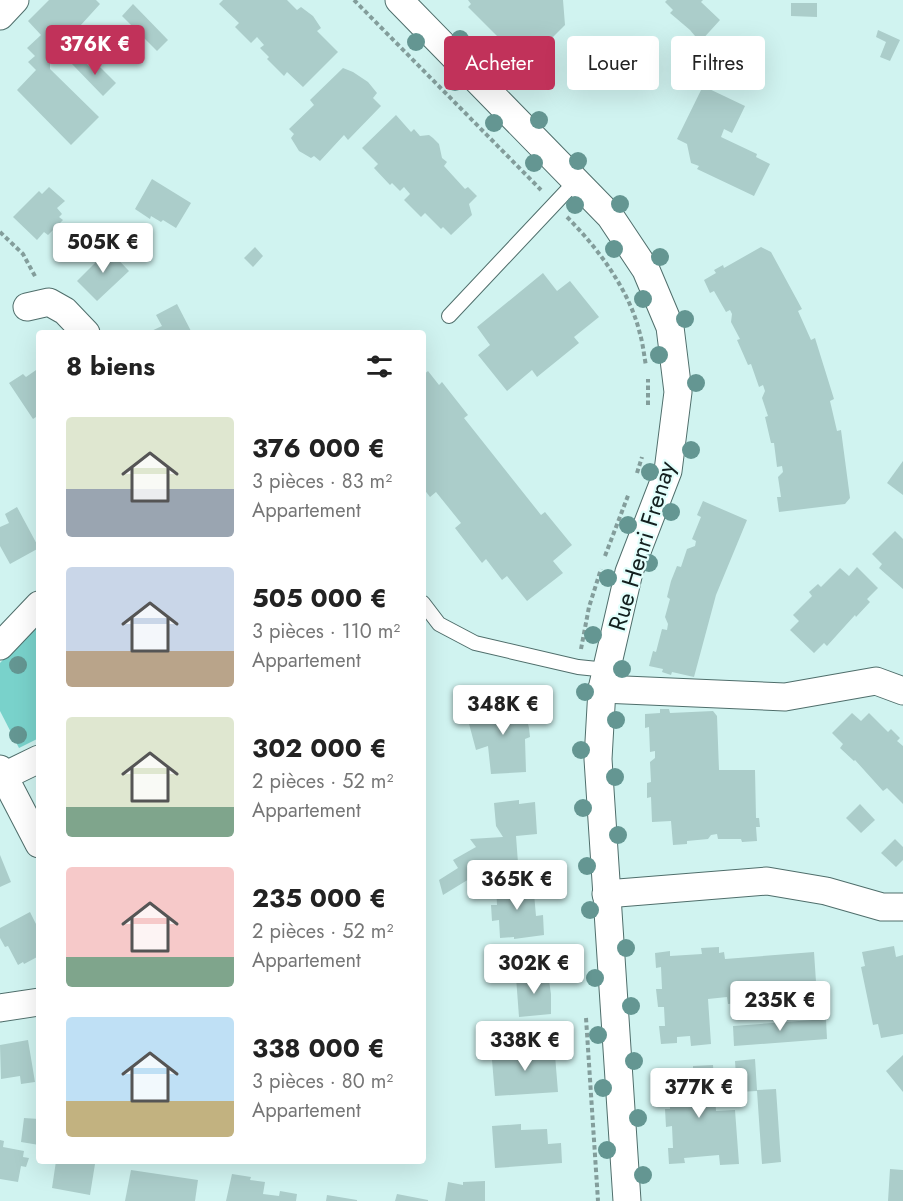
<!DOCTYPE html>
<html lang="fr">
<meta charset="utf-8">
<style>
:root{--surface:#fff;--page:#f2f2f2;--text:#222;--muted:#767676;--accent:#c1325a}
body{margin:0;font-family:Jost,sans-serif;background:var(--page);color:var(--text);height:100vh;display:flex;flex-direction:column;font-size:22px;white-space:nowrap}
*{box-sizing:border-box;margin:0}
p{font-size:20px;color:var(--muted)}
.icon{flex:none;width:33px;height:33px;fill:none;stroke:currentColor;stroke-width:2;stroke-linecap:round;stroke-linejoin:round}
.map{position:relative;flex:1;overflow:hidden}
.drawer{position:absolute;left:36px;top:330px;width:390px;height:834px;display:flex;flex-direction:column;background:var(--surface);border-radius:6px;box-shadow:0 6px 24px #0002}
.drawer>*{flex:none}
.top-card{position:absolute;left:444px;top:36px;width:369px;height:54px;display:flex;gap:12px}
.price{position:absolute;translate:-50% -51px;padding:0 14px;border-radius:6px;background:#fff;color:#222;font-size:20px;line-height:39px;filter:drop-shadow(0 2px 3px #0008)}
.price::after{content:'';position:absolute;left:50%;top:36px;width:18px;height:14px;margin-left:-9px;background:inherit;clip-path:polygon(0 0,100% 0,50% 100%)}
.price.current{background:var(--accent);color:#fff}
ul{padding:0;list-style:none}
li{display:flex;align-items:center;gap:18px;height:150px;padding:0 30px}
li span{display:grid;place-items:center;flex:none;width:168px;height:120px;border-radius:6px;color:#555}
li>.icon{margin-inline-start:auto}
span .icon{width:72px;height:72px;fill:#fffc;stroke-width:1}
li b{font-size:26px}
h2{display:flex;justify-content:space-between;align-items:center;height:72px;padding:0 30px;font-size:26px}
.chip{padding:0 21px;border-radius:6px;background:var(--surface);box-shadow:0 6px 24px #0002;font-size:21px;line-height:54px}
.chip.current{background:var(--accent);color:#fff}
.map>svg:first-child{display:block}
.green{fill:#79d2cb}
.building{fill:#abcdca}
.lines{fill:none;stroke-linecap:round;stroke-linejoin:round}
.service-casing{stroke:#4f6e6b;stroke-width:16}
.minor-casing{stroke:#4f6e6b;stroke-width:29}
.path{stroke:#839d9b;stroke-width:4;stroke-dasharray:4.5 3;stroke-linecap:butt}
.service{stroke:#fff;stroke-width:14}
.minor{stroke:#fff;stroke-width:27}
.tree{fill:#649692}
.labels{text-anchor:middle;stroke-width:4.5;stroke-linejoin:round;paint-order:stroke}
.street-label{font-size:24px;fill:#13201f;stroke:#e3fffc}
</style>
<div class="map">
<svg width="903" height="1201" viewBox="0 0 903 1201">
<rect width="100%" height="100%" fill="#d0f3f0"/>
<path class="green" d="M 39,622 L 39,738 L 19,748 L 0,711 L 0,663 Z"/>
<g class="building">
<path d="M 49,0 L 96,0 L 100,4 L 50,59 L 50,69 L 99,117 L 71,145 L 17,90 L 36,70 L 28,62 L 35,56 L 27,48 L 41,35 L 28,21 Z"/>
<path d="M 223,0 L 287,0 L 297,10 L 301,7 L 313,16 L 321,28 L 317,31 L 338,52 L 303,87 L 287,72 L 284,76 L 267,59 L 269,57 L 260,48 L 264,45 L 257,37 L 251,43 L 235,27 L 239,23 L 219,4 Z"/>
<path d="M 468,0 L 563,0 L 565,25 L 543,47 L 509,48 L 468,7 L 471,4 Z"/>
<path d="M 667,0 L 703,0 L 701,2 L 720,20 L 700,42 L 690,30 L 670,13 L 673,10 L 665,2 Z"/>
<path d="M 791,3 L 817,3 L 817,17 L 791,16 Z"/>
<path d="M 133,4 L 168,40 L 157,51 L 122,16 Z"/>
<path d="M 99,29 L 124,55 L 117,62 L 92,36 Z"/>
<path d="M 878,30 L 900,40 L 890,61 L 880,57 L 886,42 L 876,37 Z"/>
<path d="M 79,56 L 95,72 L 100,67 L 116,83 L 103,96 L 72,64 Z"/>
<path d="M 343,68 L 353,72 L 368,82 L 377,93 L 373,98 L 381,106 L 348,140 L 344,135 L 320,161 L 314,156 L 311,158 L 299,151 L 291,138 L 294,134 L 289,129 L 314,105 L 310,100 Z"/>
<path d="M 703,86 L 745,106 L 732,133 L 724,129 L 721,137 L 757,154 L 756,157 L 770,164 L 754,196 L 697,169 L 699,166 L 691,163 L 687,144 L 677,139 Z"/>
<path d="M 396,115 L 411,132 L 414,129 L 420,136 L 429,135 L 433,138 L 439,144 L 442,158 L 447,162 L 444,166 L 465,189 L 468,187 L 477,196 L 469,204 L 472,215 L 451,235 L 443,227 L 441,229 L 425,213 L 421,217 L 404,200 L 410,194 L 404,187 L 400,191 L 392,183 L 390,185 L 374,168 L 378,164 L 362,148 Z"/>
<path d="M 152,179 L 191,203 L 176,228 L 163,220 L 161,222 L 151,216 L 150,219 L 135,209 Z"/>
<path d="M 49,187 L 65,201 L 57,208 L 62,214 L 59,217 L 63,220 L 48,235 L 44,232 L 37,240 L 13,217 L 39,191 L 42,194 Z"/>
<path d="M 105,246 L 129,271 L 97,301 L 77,281 L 97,261 L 94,257 Z"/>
<path d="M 255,247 L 263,256 L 253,267 L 244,258 Z"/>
<path d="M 761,247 L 771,252 L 802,309 L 798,311 L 811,340 L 815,338 L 834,399 L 830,401 L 837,431 L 841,430 L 850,498 L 845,504 L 779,512 L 777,497 L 781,497 L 778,477 L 783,472 L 782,466 L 777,467 L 774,443 L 771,443 L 765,417 L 768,416 L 762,398 L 765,391 L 763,385 L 759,387 L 751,364 L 748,365 L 737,340 L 740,339 L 731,322 L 732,314 L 730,310 L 726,312 L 714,291 L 710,293 L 704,280 L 716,273 L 714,270 L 723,265 L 724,268 Z"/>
<path d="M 543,273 L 557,291 L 570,281 L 599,317 L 574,337 L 579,343 L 537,377 L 532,370 L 507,391 L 478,355 L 490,345 L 477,327 Z"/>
<path d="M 177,304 L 192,333 L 147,333 L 162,326 L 156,315 Z"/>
<path d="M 39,368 L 39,415 L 33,419 L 9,383 L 23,374 L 26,377 Z"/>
<path d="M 428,371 L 439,385 L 442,382 L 468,415 L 464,418 L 541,515 L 545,512 L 572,545 L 553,561 L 563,573 L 527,601 L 507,576 L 502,580 L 486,559 L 482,563 L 455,528 L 461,523 L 436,492 L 430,497 L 423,488 L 423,375 Z"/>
<path d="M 903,461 L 903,495 L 887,483 Z"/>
<path d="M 703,501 L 747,520 L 716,595 L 694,677 L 672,672 L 671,675 L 662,672 L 663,669 L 649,666 L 653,651 L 656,652 L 662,629 L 667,630 L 668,624 L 665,617 L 670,599 L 667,597 L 671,581 L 677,566 L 681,567 L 687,549 L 695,546 L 696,541 L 692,539 L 701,517 L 697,515 Z"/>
<path d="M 17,507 L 39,548 L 10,564 L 0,546 L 0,527 L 9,523 L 5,514 Z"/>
<path d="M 895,531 L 903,539 L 903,589 L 879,568 L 882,564 L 872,554 Z"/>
<path d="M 857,567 L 878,588 L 867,599 L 870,602 L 856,617 L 855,615 L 827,646 L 824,643 L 814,653 L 790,630 L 799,621 L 793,615 L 812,596 L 809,592 L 818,584 L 821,587 L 840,568 L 849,576 Z"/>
<path d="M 513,693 L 517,708 L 524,708 L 529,728 L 530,737 L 525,739 L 526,772 L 491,774 L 488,746 L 476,750 L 468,720 L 501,712 L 497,696 Z"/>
<path d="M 660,709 L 669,709 L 670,713 L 713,711 L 717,716 L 719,770 L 755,770 L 756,818 L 759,818 L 760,827 L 756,827 L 757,841 L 742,842 L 741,839 L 718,839 L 717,834 L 711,835 L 708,839 L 687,841 L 687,844 L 673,845 L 671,821 L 652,822 L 651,797 L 647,798 L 647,783 L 651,782 L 650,762 L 655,758 L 655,751 L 650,752 L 649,727 L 645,728 L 645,714 L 660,713 Z"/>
<path d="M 852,713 L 861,721 L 869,713 L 888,732 L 891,729 L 900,738 L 897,741 L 903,746 L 903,804 L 887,788 L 883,791 L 855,760 L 854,761 L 840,748 L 843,744 L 832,733 Z"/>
<path d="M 519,800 L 519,804 L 535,802 L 537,834 L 516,836 L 518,863 L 492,865 L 443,895 L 439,880 L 458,868 L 453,860 L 476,847 L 470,839 L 503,837 L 496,826 L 494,803 Z"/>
<path d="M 860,804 L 875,820 L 861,833 L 846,818 Z"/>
<path d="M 895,839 L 903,847 L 903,860 L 896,867 L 881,853 Z"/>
<path d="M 0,855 L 11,882 L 0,887 Z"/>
<path d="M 533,882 L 536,916 L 543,915 L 544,935 L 514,939 L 514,937 L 500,938 L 499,920 L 492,921 L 491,905 L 497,905 L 496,884 Z"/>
<path d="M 30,912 L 39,930 L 39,956 L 24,964 L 23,962 L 18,965 L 8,946 L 5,947 L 0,938 L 0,928 Z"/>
<path d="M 894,946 L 896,957 L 903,955 L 903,1034 L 881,1038 L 878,1024 L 873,1025 L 861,967 L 865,966 L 862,952 Z"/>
<path d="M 719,947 L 719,953 L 724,952 L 725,959 L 814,952 L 817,997 L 728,1004 L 727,997 L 708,999 L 711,1044 L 691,1046 L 690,1036 L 677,1037 L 677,1043 L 661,1044 L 659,1026 L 665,1026 L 664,1007 L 658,1007 L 656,989 L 662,989 L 661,967 L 656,968 L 655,953 L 670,951 L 670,956 L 702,954 L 701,948 Z"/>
<path d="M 548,974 L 551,994 L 551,1014 L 519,1017 L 516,977 Z"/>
<path d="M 826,1019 L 827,1039 L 734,1046 L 733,1026 Z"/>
<path d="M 28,1040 L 35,1082 L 21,1084 L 20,1076 L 1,1079 L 0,1045 Z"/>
<path d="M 542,1045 L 542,1057 L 555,1055 L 558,1092 L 495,1096 L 492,1060 L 505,1059 L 505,1048 Z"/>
<path d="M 903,1055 L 903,1092 L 886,1071 Z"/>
<path d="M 755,1059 L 757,1090 L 776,1089 L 781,1162 L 762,1164 L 757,1091 L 737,1092 L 735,1061 Z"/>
<path d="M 713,1065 L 716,1111 L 735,1110 L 739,1164 L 720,1165 L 719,1155 L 684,1158 L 685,1163 L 669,1164 L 668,1148 L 673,1148 L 672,1126 L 666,1127 L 665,1109 L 670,1109 L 669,1090 L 663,1090 L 662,1072 L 679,1071 L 679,1077 L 693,1077 L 693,1066 Z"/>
<path d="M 24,1118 L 39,1119 L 39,1145 L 21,1142 Z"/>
<path d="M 521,1124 L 521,1130 L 547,1129 L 548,1144 L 561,1143 L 562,1163 L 495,1168 L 492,1126 Z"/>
<path d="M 0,1140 L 4,1141 L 3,1147 L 24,1151 L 23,1157 L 29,1158 L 26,1167 L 21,1166 L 18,1182 L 0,1179 Z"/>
<path d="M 56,1161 L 72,1164 L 73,1161 L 95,1164 L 90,1195 L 52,1188 Z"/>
<path d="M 890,1169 L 903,1170 L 903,1201 L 888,1201 Z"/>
<path d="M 131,1170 L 198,1180 L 195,1201 L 125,1201 Z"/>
<path d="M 232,1174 L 251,1177 L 250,1180 L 265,1182 L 263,1194 L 279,1196 L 280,1191 L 297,1194 L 296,1201 L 226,1201 Z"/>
<path d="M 485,1181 L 485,1201 L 445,1201 L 448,1182 L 463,1185 L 463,1182 Z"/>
<path d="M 397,1194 L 428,1200 L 428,1201 L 395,1201 Z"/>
<path d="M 327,1195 L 357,1200 L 357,1201 L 326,1201 Z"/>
</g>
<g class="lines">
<g class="service-casing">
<g id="service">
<path d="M 449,316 L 576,181"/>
<path d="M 423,603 L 439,624 L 475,643 L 578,667 L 607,670"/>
</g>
</g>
<g class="minor-casing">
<g id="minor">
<path d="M 399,0 L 610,216 L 646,270 L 670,327 L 678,392 L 668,471 L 629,572 L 602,689 L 598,759 L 627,1201"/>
<path d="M 0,16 L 15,0"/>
<path d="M 27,307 L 49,302 L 65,311 L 86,333"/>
<path d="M 0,646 L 39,605"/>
<path d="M 602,689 L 785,697 L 876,681 L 903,691"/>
<path d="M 0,769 L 39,844"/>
<path d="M 4,776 L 39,759"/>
<path d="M 606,894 L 767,881 L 826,891 L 882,907 L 903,907"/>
<path d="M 0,1008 L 39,1002"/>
</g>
</g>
<g class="path">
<path d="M 354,0 L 541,190"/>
<path d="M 567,217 C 598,248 630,291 640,334 C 643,344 644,355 646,366"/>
<path d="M 0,232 L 23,254 L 36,278"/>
<path d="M 648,405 L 648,379"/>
<path d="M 637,473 L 642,457"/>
<path d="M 605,556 L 629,493"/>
<path d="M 581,649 L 589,607 L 601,569"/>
<path d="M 586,1018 L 598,1201"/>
</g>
<use href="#service" class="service"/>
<use href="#minor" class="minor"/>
</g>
<g class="tree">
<circle cx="460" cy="39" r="9"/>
<circle cx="416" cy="42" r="9"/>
<circle cx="499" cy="79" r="9"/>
<circle cx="455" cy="82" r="9"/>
<circle cx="539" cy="120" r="9"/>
<circle cx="494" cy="123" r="9"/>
<circle cx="578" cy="161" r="9"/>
<circle cx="534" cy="163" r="9"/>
<circle cx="620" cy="204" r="9"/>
<circle cx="575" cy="205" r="9"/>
<circle cx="614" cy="249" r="9"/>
<circle cx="660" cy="257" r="9"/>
<circle cx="643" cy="299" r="9"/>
<circle cx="685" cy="319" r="9"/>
<circle cx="659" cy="355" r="9"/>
<circle cx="696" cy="383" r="9"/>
<circle cx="691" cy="450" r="9"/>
<circle cx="650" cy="472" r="9"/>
<circle cx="671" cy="512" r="9"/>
<circle cx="628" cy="525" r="9"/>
<circle cx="649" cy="563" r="9"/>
<circle cx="608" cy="578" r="9"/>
<circle cx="593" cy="635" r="9"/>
<circle cx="18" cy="665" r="9"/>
<circle cx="622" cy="669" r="9"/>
<circle cx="585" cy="692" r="9"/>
<circle cx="616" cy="720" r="9"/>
<circle cx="18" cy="735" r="9"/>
<circle cx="581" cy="750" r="9"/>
<circle cx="615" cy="777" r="9"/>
<circle cx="583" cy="808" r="9"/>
<circle cx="618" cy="835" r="9"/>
<circle cx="587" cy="866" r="9"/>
<circle cx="590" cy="910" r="9"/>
<circle cx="626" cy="948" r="9"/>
<circle cx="595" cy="978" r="9"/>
<circle cx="631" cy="1006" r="9"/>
<circle cx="598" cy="1035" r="9"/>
<circle cx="634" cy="1061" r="9"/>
<circle cx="603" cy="1088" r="9"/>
<circle cx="638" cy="1118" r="9"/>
<circle cx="607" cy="1150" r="9"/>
<circle cx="643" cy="1175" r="9"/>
</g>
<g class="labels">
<g class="street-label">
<text transform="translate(642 546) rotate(-73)" y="8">Rue Henri Frenay</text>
</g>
</g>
</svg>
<b class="price current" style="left:95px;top:76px">376K €</b>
<b class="price" style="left:103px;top:274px">505K €</b>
<b class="price" style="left:503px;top:736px">348K €</b>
<b class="price" style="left:517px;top:911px">365K €</b>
<b class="price" style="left:534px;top:995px">302K €</b>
<b class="price" style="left:780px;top:1032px">235K €</b>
<b class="price" style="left:525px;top:1072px">338K €</b>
<b class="price" style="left:699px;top:1119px">377K €</b>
<div class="top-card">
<a class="chip current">Acheter</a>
<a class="chip">Louer</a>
<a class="chip">Filtres</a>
</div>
<section class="drawer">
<h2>8 biens<svg class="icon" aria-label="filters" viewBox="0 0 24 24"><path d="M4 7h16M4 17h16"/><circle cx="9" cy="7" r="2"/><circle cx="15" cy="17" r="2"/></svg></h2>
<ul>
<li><span style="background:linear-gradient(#dfe7d0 60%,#9aa5b1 0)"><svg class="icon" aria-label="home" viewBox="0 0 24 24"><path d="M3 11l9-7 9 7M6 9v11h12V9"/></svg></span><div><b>376 000 €</b><p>3 pièces · 83 m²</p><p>Appartement</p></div></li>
<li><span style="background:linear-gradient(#c9d6e8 70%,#b9a48a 0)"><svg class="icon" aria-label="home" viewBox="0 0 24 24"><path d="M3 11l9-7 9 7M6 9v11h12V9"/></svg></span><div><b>505 000 €</b><p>3 pièces · 110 m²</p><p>Appartement</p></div></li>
<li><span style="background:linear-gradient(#dfe7d0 75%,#7fa58c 0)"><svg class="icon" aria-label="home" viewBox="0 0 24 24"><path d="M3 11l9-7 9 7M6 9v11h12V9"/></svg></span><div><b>302 000 €</b><p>2 pièces · 52 m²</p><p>Appartement</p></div></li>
<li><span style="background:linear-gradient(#f6c9c9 75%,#7fa58c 0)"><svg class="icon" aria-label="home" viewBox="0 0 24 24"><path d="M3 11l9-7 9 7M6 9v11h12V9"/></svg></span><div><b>235 000 €</b><p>2 pièces · 52 m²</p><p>Appartement</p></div></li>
<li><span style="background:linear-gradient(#bfe0f5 70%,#c2b280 0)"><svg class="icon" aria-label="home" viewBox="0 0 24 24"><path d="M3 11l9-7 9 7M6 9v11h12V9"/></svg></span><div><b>338 000 €</b><p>3 pièces · 80 m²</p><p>Appartement</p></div></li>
</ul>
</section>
</div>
